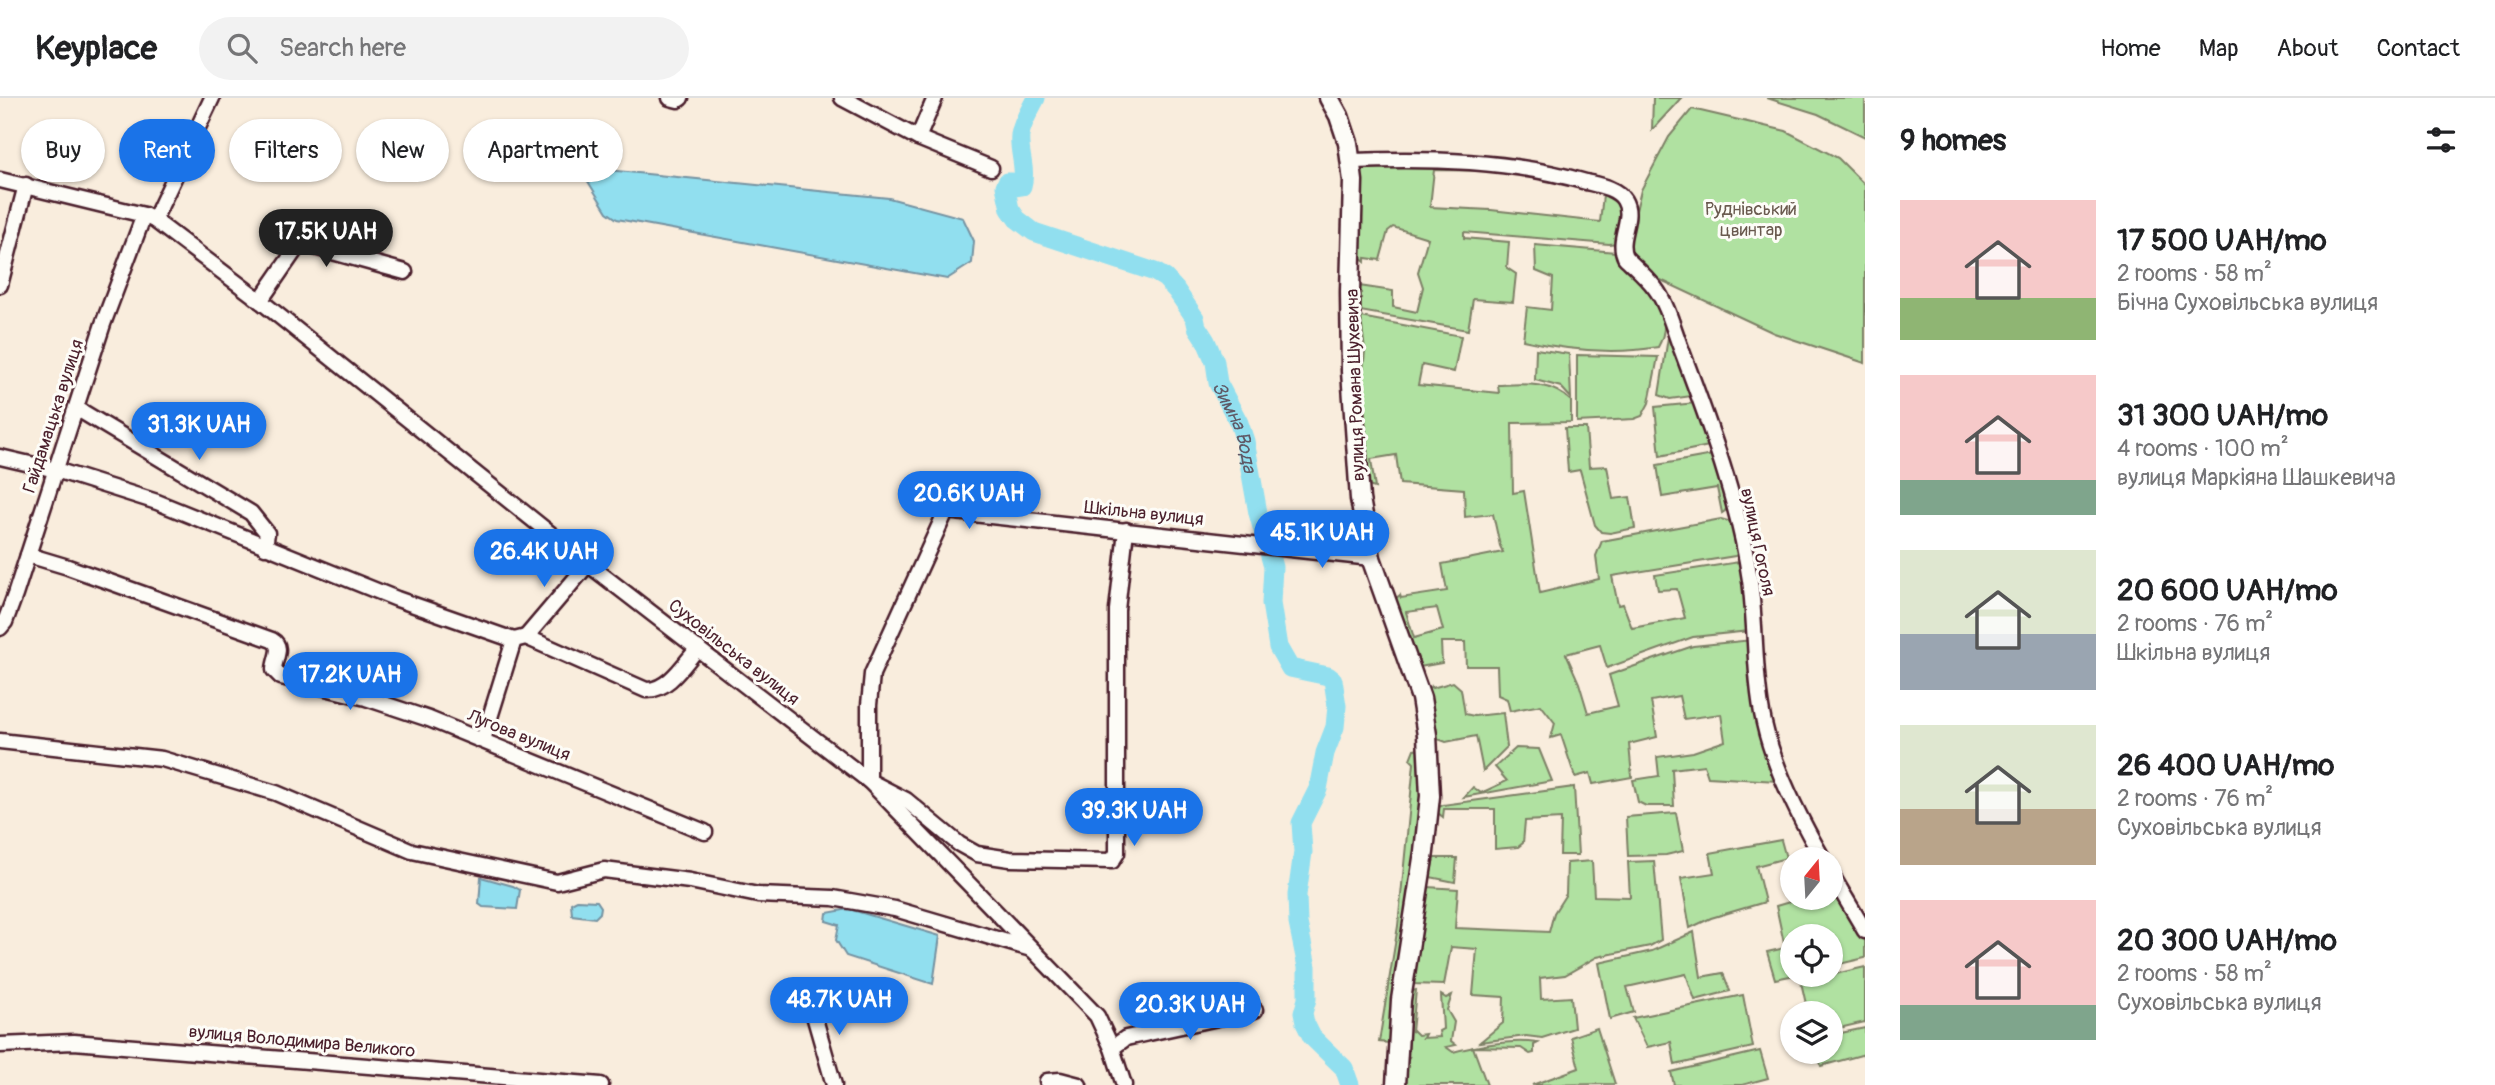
<!DOCTYPE html>
<meta charset="utf-8">
<style>
:root{--surface:#fff;--page:#f2f2f2;--text:#202124;--muted:#757577;--line:#e0e0e0;--accent:#1a73e8}
body{margin:0;font-family:Pangolin,sans-serif;background:var(--page);color:var(--text);height:100vh;display:flex;flex-direction:column;font-size:26px;white-space:nowrap}
*{box-sizing:border-box;margin:0}
p{font-size:23px;color:var(--muted)}
.icon{flex:none;width:38px;height:38px;fill:none;stroke:currentColor;stroke-width:2;stroke-linecap:round;stroke-linejoin:round}
.map{position:relative;flex:1;overflow:hidden}
.drawer{display:flex;flex-direction:column;background:var(--surface);width:630px}
.drawer>*{flex:none}
.guide{position:absolute;left:21px;top:21px;width:665px;height:63px;display:flex;gap:14px}
.needle{width:46px;rotate:18deg}
.buttons{position:absolute;left:1780px;top:749px;display:grid;gap:14px}
.buttons a{display:grid;place-items:center;width:63px;height:63px;border-radius:50%;background:var(--surface);box-shadow:0 2px 5px #0004;font-size:35px}
.price{position:absolute;translate:-50% -60px;padding:0 16px;border-radius:24px;background:var(--accent);color:#fff;font-size:23px;line-height:46px;filter:drop-shadow(0 2px 4px #0008)}
.price::after{content:'';position:absolute;left:50%;top:42px;width:21px;height:16px;margin-left:-10px;background:inherit;clip-path:polygon(0 0,100% 0,50% 100%)}
.price.selected{background:#222;color:#fff}
ul{padding:0;list-style:none}
li{display:flex;align-items:center;gap:21px;height:175px;padding:0 35px}
li span{display:grid;place-items:center;flex:none;width:196px;height:140px;border-radius:0px;color:#555}
li>.icon{margin-inline-start:auto}
span .icon{width:84px;height:84px;fill:#fffc;stroke-width:1}
li b{font-size:30px}
h2{display:flex;justify-content:space-between;align-items:center;height:84px;padding:0 35px;font-size:30px}
.pill{padding:0 24px;border-radius:32px;background:var(--surface);box-shadow:0 2px 5px #0004;font-size:24px;line-height:63px}
.pill.selected{background:var(--accent);color:#fff}
header{display:flex;align-items:center;gap:42px;box-sizing:border-box;height:98px;padding:0 35px;background:var(--surface);border-bottom:2px solid var(--line)}
header strong{font-size:33px}
nav{display:flex;gap:38px;margin-inline-start:auto;font-size:24px}
.search{width:490px;height:63px;background:var(--page);display:flex;align-items:center;gap:18px;box-sizing:border-box;padding:0 24px;border-radius:38px;color:var(--muted);font-size:26px}
main{display:flex;flex:1;min-height:0}
.map>svg:first-child{display:block}
.green{fill:#b0e1a1;stroke:#7d8066;stroke-width:2;fill-rule:evenodd}
.water{fill:#91dfef;stroke:#7592a1;stroke-width:2}
.lines{fill:none;stroke-linecap:round;stroke-linejoin:round}
.river{stroke:#91dfef;stroke-width:19}
.minor-casing{stroke:#4a1f2b;stroke-width:19}
.major-casing{stroke:#4a1f2b;stroke-width:23}
.minor{stroke:#fdfcf7;stroke-width:14}
.major{stroke:#fdfcf7;stroke-width:18}
.labels{text-anchor:middle;stroke-width:6;stroke-linejoin:round;paint-order:stroke}
.park-label{font-size:18px;fill:#69594e;stroke:#fdfcf7}
.street-label{font-size:18px;fill:#4a1f2b;stroke:#fdfcf7}
.water-label{font-size:19px;font-style:italic;fill:#5f5966;stroke:#fdfcf7}
</style>
<header>
<strong>Keyplace</strong>
<div class="search"><svg class="icon" aria-label="search" viewBox="0 0 24 24"><circle cx="10" cy="10" r="6"/><path d="M15 15l6 6"/></svg>Search here</div>
<nav><a>Home</a><a>Map</a><a>About</a><a>Contact</a></nav>
</header>
<main>
<div class="map">
<svg width="1865" height="987" viewBox="0 0 1865 987">
<rect width="100%" height="100%" fill="#f9eddd"/>
<filter id="ink" filterUnits="userSpaceOnUse"><feTurbulence type="fractalNoise" baseFrequency=".0143" numOctaves="2"/><feDisplacementMap in="SourceGraphic" scale="14" xChannelSelector="R" yChannelSelector="G"/><feConvolveMatrix kernelMatrix="1 2 1 2 8 2 1 2 1" color-interpolation-filters="sRGB"/></filter>
<g filter="url(#ink)">
<g class="green">
<path d="M 1653,0 L 1681,0 L 1652,32 Z"/>
<path d="M 1767,0 L 1865,0 L 1865,39 L 1818,16 Z"/>
<path d="M 1692,11 L 1786,33 L 1838,60 L 1865,87 L 1865,265 L 1774,235 L 1650,177 L 1627,149 L 1641,92 L 1669,39 Z"/>
<path d="M 1373,67 L 1509,70 L 1611,98 C 1628,116 1624,123 1617,145 L 1609,146 L 1464,134 L 1464,140 L 1509,144 L 1507,170 L 1516,176 L 1513,204 L 1473,201 L 1468,232 L 1360,213 L 1359,188 L 1393,193 L 1393,209 L 1417,214 L 1423,189 L 1418,174 L 1428,140 L 1393,129 L 1388,133 L 1380,162 L 1365,160 L 1365,164 L 1360,160 L 1361,78 L 1363,72 ZM 1434,72 L 1499,73 L 1567,86 L 1603,97 L 1600,124 L 1491,112 L 1430,109 Z"/>
<path d="M 1535,147 L 1616,154 C 1642,177 1679,212 1658,249 C 1613,257 1566,252 1523,242 L 1527,209 L 1551,212 L 1553,180 L 1536,173 Z"/>
<path d="M 1361,219 L 1461,238 L 1454,274 L 1422,267 L 1418,287 L 1499,295 L 1498,287 C 1525,286 1550,283 1571,303 L 1571,324 L 1512,325 L 1513,395 L 1524,393 L 1540,495 L 1599,481 L 1596,458 L 1602,443 L 1721,421 L 1732,424 L 1739,455 L 1735,458 L 1612,478 L 1618,507 L 1623,506 L 1632,530 L 1685,520 L 1677,491 L 1658,492 L 1655,477 L 1739,464 L 1742,466 L 1749,533 L 1693,539 L 1607,570 L 1600,547 L 1566,556 L 1579,585 L 1588,615 L 1618,608 L 1609,577 L 1693,548 L 1752,542 L 1777,683 L 1708,679 L 1704,667 L 1672,671 L 1674,708 L 1646,708 L 1638,704 L 1633,682 L 1659,678 L 1657,659 L 1693,654 L 1725,643 L 1721,616 L 1684,621 L 1679,598 L 1651,603 L 1657,639 L 1629,646 L 1632,679 L 1593,686 L 1590,675 L 1575,679 L 1561,637 L 1551,640 L 1555,625 L 1541,607 L 1510,613 L 1507,601 L 1498,597 L 1497,568 L 1466,568 L 1465,544 L 1441,544 L 1442,565 L 1419,569 L 1395,501 L 1400,497 L 1401,500 L 1447,493 L 1442,466 L 1503,454 L 1500,448 L 1493,416 L 1465,419 L 1464,391 L 1400,386 L 1396,357 L 1371,361 L 1375,390 L 1368,388 L 1366,385 L 1361,294 L 1365,253 ZM 1437,510 L 1443,532 L 1414,540 L 1406,514 Z"/>
<path d="M 1669,233 L 1692,298 L 1670,301 L 1659,297 Z"/>
<path d="M 1536,251 L 1569,256 L 1571,300 L 1561,289 L 1535,282 Z"/>
<path d="M 1577,257 L 1658,259 L 1649,305 L 1642,318 L 1634,321 L 1577,324 Z"/>
<path d="M 1696,305 L 1709,348 L 1660,358 L 1655,309 Z"/>
<path d="M 1586,330 L 1589,369 L 1607,368 L 1613,401 L 1630,399 L 1635,430 L 1610,435 L 1601,434 L 1595,427 L 1580,372 L 1568,374 L 1565,330 Z"/>
<path d="M 1713,357 L 1728,407 L 1725,413 L 1722,415 L 1717,390 L 1662,399 L 1657,367 Z"/>
<path d="M 1453,584 L 1461,591 L 1465,616 L 1474,618 L 1503,615 L 1507,649 L 1483,673 L 1476,638 L 1446,644 L 1438,641 L 1427,592 L 1431,588 L 1432,590 Z"/>
<path d="M 1420,650 L 1422,698 L 1389,945 L 1379,944 L 1398,828 L 1414,665 L 1410,661 L 1414,651 Z"/>
<path d="M 1516,650 L 1539,651 L 1552,683 L 1464,699 L 1473,689 L 1481,695 L 1507,683 L 1495,669 Z"/>
<path d="M 1574,689 L 1578,757 L 1560,757 L 1561,721 L 1525,723 L 1523,745 L 1518,749 L 1495,751 L 1495,711 L 1444,711 L 1443,719 L 1438,715 L 1439,709 L 1443,707 Z"/>
<path d="M 1676,715 L 1683,753 L 1666,757 L 1628,758 L 1626,719 Z"/>
<path d="M 1781,742 L 1786,760 L 1756,768 L 1765,804 L 1711,820 L 1690,830 L 1681,780 L 1714,775 L 1710,755 Z"/>
<path d="M 1434,760 L 1457,760 L 1455,784 L 1430,779 Z"/>
<path d="M 1592,763 L 1594,798 L 1630,799 L 1628,764 L 1654,763 L 1661,842 L 1650,848 L 1597,859 L 1565,877 L 1540,880 L 1541,901 L 1571,899 L 1574,930 L 1542,940 L 1526,938 L 1480,944 L 1503,925 L 1504,899 L 1473,897 L 1477,851 L 1451,849 L 1444,887 L 1412,886 L 1428,789 L 1458,791 L 1455,830 L 1549,834 L 1554,815 L 1566,796 L 1567,765 Z"/>
<path d="M 1831,791 L 1832,791 L 1865,839 L 1865,860 L 1831,868 L 1830,838 L 1792,838 L 1792,877 L 1795,877 L 1775,881 L 1767,854 L 1785,850 L 1776,808 L 1803,800 L 1830,800 Z"/>
<path d="M 1694,834 L 1701,879 L 1723,875 L 1730,893 L 1695,902 L 1686,876 L 1627,889 L 1634,914 L 1610,921 L 1599,865 L 1652,853 Z"/>
<path d="M 1865,869 L 1865,924 L 1831,932 L 1830,915 L 1808,915 L 1801,884 Z"/>
<path d="M 1416,892 L 1412,934 L 1413,932 L 1418,937 L 1425,936 L 1423,940 L 1440,939 L 1439,933 L 1443,931 L 1441,897 L 1446,900 L 1452,897 L 1447,912 L 1454,924 L 1451,943 L 1456,947 L 1446,949 L 1453,954 C 1480,947 1510,941 1538,945 L 1534,947 L 1534,955 L 1530,956 L 1521,950 L 1473,949 L 1487,987 L 1405,987 L 1405,977 L 1401,972 L 1409,959 L 1406,959 L 1412,893 Z"/>
<path d="M 1743,897 L 1753,949 L 1675,967 L 1671,944 L 1647,949 L 1633,920 Z"/>
<path d="M 1597,930 L 1615,986 L 1532,987 L 1579,970 L 1571,939 Z"/>
<path d="M 1865,930 L 1865,956 L 1821,968 L 1817,954 L 1830,954 L 1831,937 Z"/>
<path d="M 1760,953 L 1768,980 L 1742,987 L 1674,987 L 1671,974 Z"/>
</g>
<g class="water">
<path d="M 607,72 L 889,100 L 963,120 L 974,143 L 972,165 L 947,181 L 617,121 L 607,114 L 584,77 Z"/>
<path d="M 481,779 L 513,788 L 520,792 L 517,811 L 483,809 L 479,806 Z"/>
<path d="M 577,802 L 597,803 L 601,809 L 600,815 L 595,820 L 572,817 L 571,805 Z"/>
<path d="M 849,811 L 940,838 L 933,886 L 846,858 L 836,842 L 839,827 L 826,823 L 827,815 Z"/>
</g>
<g class="lines">
<path class="river" id="s1" d="M 1036,0 C 1030,12 1022,24 1020,37 C 1018,54 1027,71 1022,88 L 1016,89 L 1012,84 L 1007,84 L 1005,88 L 1010,111 L 1017,121 L 1034,134 L 1155,174 L 1165,180 L 1176,192 L 1195,220 L 1197,229 L 1206,243 L 1215,264 L 1218,285 L 1239,325 L 1245,343 L 1258,415 L 1273,469 L 1271,505 L 1278,549 L 1290,570 L 1328,578 L 1333,582 L 1337,608 L 1335,629 L 1325,655 L 1318,691 L 1301,725 L 1303,754 L 1297,797 L 1298,825 L 1307,869 L 1307,901 L 1303,915 L 1305,925 L 1312,939 L 1344,970 L 1350,987"/>
<g class="minor-casing">
<g id="minor">
<path d="M 670,0 L 678,2 L 681,0"/>
<path d="M 842,0 L 918,40 L 991,70"/>
<path d="M 918,40 L 935,0"/>
<path d="M 1352,63 C 1430,60 1511,62 1586,84 C 1598,87 1617,90 1624,102 C 1635,120 1616,140 1625,159 C 1635,169 1646,178 1655,190 C 1668,207 1674,233 1682,253 C 1709,325 1739,405 1750,482 C 1756,528 1754,581 1764,625 C 1774,670 1800,721 1823,761"/>
<path d="M 0,82 L 144,117 L 154,122 L 253,197 L 588,466 L 869,683 L 1097,918 L 1112,950 L 1124,987"/>
<path d="M 154,122 L 212,0"/>
<path d="M 0,187 L 26,87"/>
<path d="M 260,203 L 300,145 L 405,174"/>
<path d="M 76,310 L 251,415 L 267,435 L 265,449"/>
<path d="M 0,359 L 56,372 L 157,404 L 397,501 L 514,542 L 526,539 L 646,592 C 668,593 684,566 698,550"/>
<path d="M 1126,432 L 1117,512 L 1117,755 L 1112,763 L 1010,761 L 977,756 L 959,746 L 906,702 L 869,683 L 869,607 L 872,576 L 946,413 L 1371,460"/>
<path d="M 28,457 L 68,469 L 272,542 C 284,549 274,561 274,572 L 281,579 L 366,600 L 429,621 L 705,734"/>
<path d="M 0,530 L 5,524 L 15,497 L 103,226 L 144,117"/>
<path d="M 526,539 L 588,466"/>
<path d="M 483,642 L 514,542"/>
<path d="M 0,643 L 162,661 L 276,695 L 412,753 L 557,784 L 604,772 L 690,783 L 758,797 L 833,800 L 895,811 L 1031,851"/>
<path d="M 1830,774 L 1865,833"/>
<path d="M 809,900 L 834,987"/>
<path d="M 0,947 L 74,944 L 601,987"/>
<path d="M 1112,950 L 1126,940 L 1255,912"/>
<path d="M 1047,983 L 1060,982 L 1079,987"/>
</g>
</g>
<g class="major-casing">
<path id="major" d="M 1329,0 L 1339,18 L 1348,45 L 1353,83 L 1350,194 L 1351,273 L 1360,401 L 1371,460 L 1421,600 L 1427,637 L 1430,698 L 1424,754 L 1401,902 L 1396,987"/>
</g>
<use href="#minor" class="minor"/>
<use href="#major" class="major"/>
</g>
</g>
<g class="labels">
<g class="park-label">
<text x="1751" y="117">Руднівський<tspan x="1751" dy="21">цвинтар</tspan></text>
</g>
<g class="street-label">
<text transform="translate(1355 287) rotate(-92)" y="6">вулиця Романа Шухевича</text>
<text transform="translate(53 318) rotate(-72)" y="6">Гайдамацька вулиця</text>
<text transform="translate(1144 415) rotate(6)" y="6">Шкільна вулиця</text>
<text transform="translate(1758 444) rotate(78)" y="6">вулиця Гоголя</text>
<text transform="translate(734 554) rotate(38)" y="6">Суховільська вулиця</text>
<text transform="translate(519 637) rotate(22)" y="6">Лугова вулиця</text>
<text transform="translate(302 943) rotate(5)" y="6">вулиця Володимира Великого</text>
</g>
<g class="water-label">
<text dy="7" stroke="none"><textPath href="#s1" startOffset="478">Зимна Вода</textPath></text>
</g>
</g>
</svg>
<div class="buttons">
<a><svg class="needle" viewBox="-14 -14 28 28"><path d="M0-13l5 13h-10z" fill="#e53935"/><path d="M0 13l5-13h-10z" fill="#757577"/></svg></a>
<a><svg class="icon" aria-label="locate" viewBox="0 0 24 24"><circle cx="12" cy="12" r="6"/><path d="M12 2v4M12 18v4M2 12h4M18 12h4"/></svg></a>
<a><svg class="icon" aria-label="layers" viewBox="0 0 24 24"><path d="M12 4l9 5-9 5-9-5zM3 14l9 5 9-5"/></svg></a>
</div>
<b class="price selected" style="left:326px;top:171px">17.5K UAH</b>
<b class="price" style="left:199px;top:364px">31.3K UAH</b>
<b class="price" style="left:969px;top:433px">20.6K UAH</b>
<b class="price" style="left:1322px;top:472px">45.1K UAH</b>
<b class="price" style="left:544px;top:491px">26.4K UAH</b>
<b class="price" style="left:350px;top:614px">17.2K UAH</b>
<b class="price" style="left:1134px;top:750px">39.3K UAH</b>
<b class="price" style="left:839px;top:939px">48.7K UAH</b>
<b class="price" style="left:1190px;top:944px">20.3K UAH</b>
<div class="guide">
<a class="pill">Buy</a>
<a class="pill selected">Rent</a>
<a class="pill">Filters</a>
<a class="pill">New</a>
<a class="pill">Apartment</a>
</div>
</div>
<section class="drawer">
<h2>9 homes<svg class="icon" aria-label="filters" viewBox="0 0 24 24"><path d="M4 7h16M4 17h16"/><circle cx="9" cy="7" r="2"/><circle cx="15" cy="17" r="2"/></svg></h2>
<ul>
<li><span style="background:linear-gradient(#f6c9c9 70%,#8fb573 0)"><svg class="icon" aria-label="home" viewBox="0 0 24 24"><path d="M3 11l9-7 9 7M6 9v11h12V9"/></svg></span><div><b>17 500 UAH/mo</b><p>2 rooms · 58 m²</p><p>Бічна Суховільська вулиця</p></div></li>
<li><span style="background:linear-gradient(#f6c9c9 75%,#7fa58c 0)"><svg class="icon" aria-label="home" viewBox="0 0 24 24"><path d="M3 11l9-7 9 7M6 9v11h12V9"/></svg></span><div><b>31 300 UAH/mo</b><p>4 rooms · 100 m²</p><p>вулиця Маркіяна Шашкевича</p></div></li>
<li><span style="background:linear-gradient(#dfe7d0 60%,#9aa5b1 0)"><svg class="icon" aria-label="home" viewBox="0 0 24 24"><path d="M3 11l9-7 9 7M6 9v11h12V9"/></svg></span><div><b>20 600 UAH/mo</b><p>2 rooms · 76 m²</p><p>Шкільна вулиця</p></div></li>
<li><span style="background:linear-gradient(#dfe7d0 60%,#b9a48a 0)"><svg class="icon" aria-label="home" viewBox="0 0 24 24"><path d="M3 11l9-7 9 7M6 9v11h12V9"/></svg></span><div><b>26 400 UAH/mo</b><p>2 rooms · 76 m²</p><p>Суховільська вулиця</p></div></li>
<li><span style="background:linear-gradient(#f6c9c9 75%,#7fa58c 0)"><svg class="icon" aria-label="home" viewBox="0 0 24 24"><path d="M3 11l9-7 9 7M6 9v11h12V9"/></svg></span><div><b>20 300 UAH/mo</b><p>2 rooms · 58 m²</p><p>Суховільська вулиця</p></div></li>
</ul>
</section>
</main>
